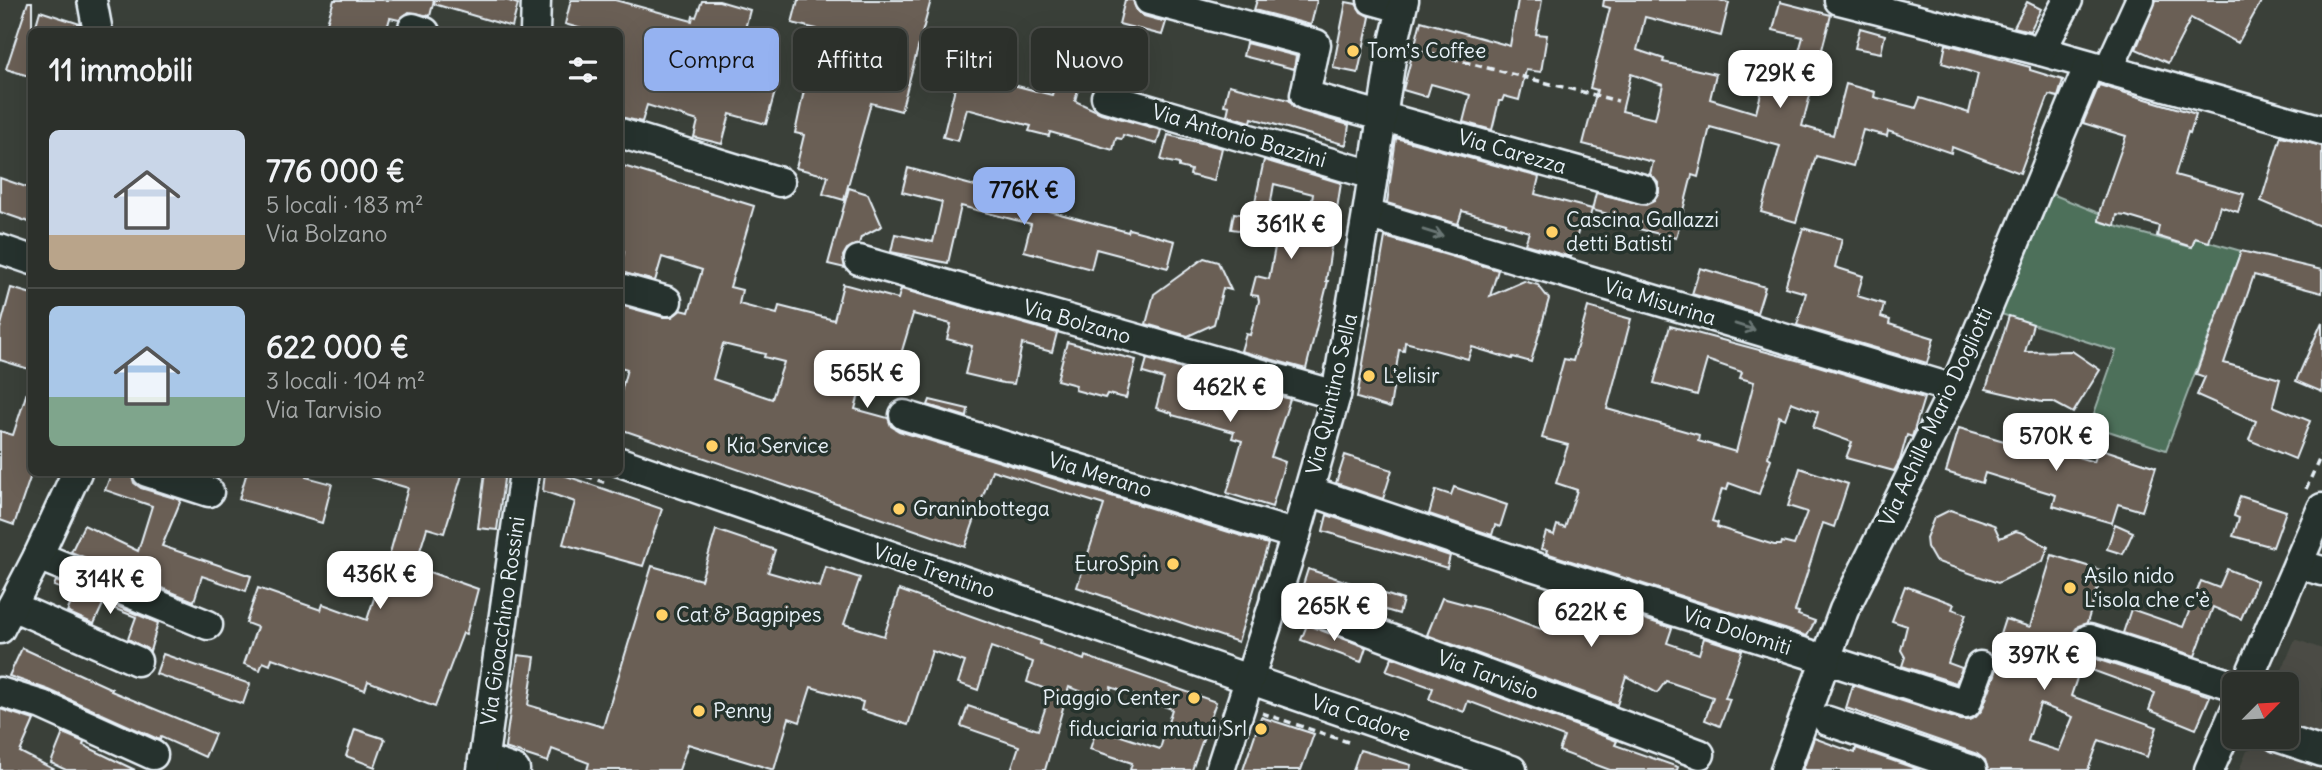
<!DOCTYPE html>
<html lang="it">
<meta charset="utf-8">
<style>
:root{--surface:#2c302b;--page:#343833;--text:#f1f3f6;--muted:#a6a9a9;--line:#484b47;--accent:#95b2f1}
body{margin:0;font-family:Delius,sans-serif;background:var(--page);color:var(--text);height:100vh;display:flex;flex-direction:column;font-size:26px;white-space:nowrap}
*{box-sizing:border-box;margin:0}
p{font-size:23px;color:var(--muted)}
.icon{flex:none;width:38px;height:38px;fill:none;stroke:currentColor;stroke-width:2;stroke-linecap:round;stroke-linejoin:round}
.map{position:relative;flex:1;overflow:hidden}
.sheet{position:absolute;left:28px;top:28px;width:595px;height:448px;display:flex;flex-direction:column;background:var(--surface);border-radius:10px;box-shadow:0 7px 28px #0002,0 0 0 2px var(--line)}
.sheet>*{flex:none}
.hud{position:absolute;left:644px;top:28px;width:665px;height:63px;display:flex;gap:14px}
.needle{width:46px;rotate:66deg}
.controls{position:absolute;left:2222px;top:672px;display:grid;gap:14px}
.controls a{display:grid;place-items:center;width:77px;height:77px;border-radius:10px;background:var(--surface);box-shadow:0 7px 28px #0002,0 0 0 2px var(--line);font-size:35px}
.price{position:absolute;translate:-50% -60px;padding:0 16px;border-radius:14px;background:#fff;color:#222;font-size:23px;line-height:46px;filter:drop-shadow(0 2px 4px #0008)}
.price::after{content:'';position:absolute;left:50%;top:42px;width:21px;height:16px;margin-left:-10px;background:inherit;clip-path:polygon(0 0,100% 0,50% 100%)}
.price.on{background:var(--accent);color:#111}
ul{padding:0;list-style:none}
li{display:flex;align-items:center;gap:21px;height:175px;padding:0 21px}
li+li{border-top:2px solid var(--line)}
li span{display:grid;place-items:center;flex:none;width:196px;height:140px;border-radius:10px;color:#555}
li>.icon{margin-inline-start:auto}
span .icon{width:84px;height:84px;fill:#fffc;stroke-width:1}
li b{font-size:30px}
h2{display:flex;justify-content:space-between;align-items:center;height:84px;padding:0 21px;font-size:30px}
.tag{padding:0 24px;border-radius:10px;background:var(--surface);box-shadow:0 7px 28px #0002,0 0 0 2px var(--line);font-size:24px;line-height:63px}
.tag.on{background:var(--accent);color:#111}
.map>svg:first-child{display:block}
.built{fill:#4b4c45}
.green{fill:#4e705a;stroke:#9bb0a9;stroke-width:2}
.building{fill:#6a5f55;stroke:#e8f1f8;stroke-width:2;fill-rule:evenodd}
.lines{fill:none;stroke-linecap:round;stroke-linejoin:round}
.minor-casing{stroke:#e8f1f8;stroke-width:33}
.path{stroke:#e8f1f8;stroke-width:3.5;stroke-dasharray:7 5;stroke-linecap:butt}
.minor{stroke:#26332d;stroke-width:28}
.oneway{stroke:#6a7674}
.poi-dot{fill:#ffd166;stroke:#26332d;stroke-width:2.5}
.labels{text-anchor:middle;stroke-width:7;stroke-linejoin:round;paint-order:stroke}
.poi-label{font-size:21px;fill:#e8f1f8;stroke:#26332d;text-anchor:start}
.street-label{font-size:21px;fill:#e8f1f8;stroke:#26332d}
</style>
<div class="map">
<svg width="2322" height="770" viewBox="0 0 2322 770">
<rect width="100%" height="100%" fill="#3a4039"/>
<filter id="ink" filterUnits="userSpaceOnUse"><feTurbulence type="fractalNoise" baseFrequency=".0143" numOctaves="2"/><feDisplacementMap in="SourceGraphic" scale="14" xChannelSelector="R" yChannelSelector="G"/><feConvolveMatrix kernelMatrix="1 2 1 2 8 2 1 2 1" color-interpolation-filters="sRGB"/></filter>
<g filter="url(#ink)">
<path class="built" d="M 2295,639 L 2322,649 L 2322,770 L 2239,770 L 2247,751 L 2287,737 L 2287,684 L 2276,684 Z"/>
<path class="green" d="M 2052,194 L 2101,214 L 2115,226 L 2191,247 L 2195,238 L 2241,251 L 2166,450 L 2090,425 L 2116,351 L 2001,314 Z"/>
<g class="building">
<path d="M 334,0 L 434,0 L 430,16 L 409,12 L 399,20 L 390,18 L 386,32 L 324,32 Z"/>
<path d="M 435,0 L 506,0 L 518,4 L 512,27 L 434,4 Z"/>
<path d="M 571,0 L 615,0 L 692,21 L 693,16 L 696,17 L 702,1 L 719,1 L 750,10 L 742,40 L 738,39 L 728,75 L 776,88 L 766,124 L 730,114 L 722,144 L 694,137 L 698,121 L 647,105 L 642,122 L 620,117 L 620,32 L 592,32 L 565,24 Z"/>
<path d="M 798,0 L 931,0 L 901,111 L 871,103 L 844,200 L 823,194 L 828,176 L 796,168 L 804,135 L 795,133 L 817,29 L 792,23 Z"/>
<path d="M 1125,0 L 1133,0 L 1137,11 L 1144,16 L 1166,22 L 1162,35 L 1119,24 Z"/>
<path d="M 1257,0 L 1317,0 L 1311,25 L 1254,10 Z"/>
<path d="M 1518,0 L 1542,0 L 1536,34 L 1547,35 L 1541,72 L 1526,70 L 1519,100 L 1504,96 L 1502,101 L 1499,101 L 1492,130 L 1463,122 L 1470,95 L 1431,84 L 1427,97 L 1403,90 L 1421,21 L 1510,46 Z"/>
<path d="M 1604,0 L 1719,0 L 1729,3 L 1721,36 L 1645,17 L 1637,50 L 1664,59 L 1663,62 L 1716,74 L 1710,99 L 1756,113 L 1769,62 L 1794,69 L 1803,37 L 1773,30 L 1780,2 L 1831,15 L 1802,126 L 1833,135 L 1846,84 L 1875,92 L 1874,97 L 1916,108 L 1920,98 L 1969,113 L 1978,74 L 1942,63 L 1946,44 L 2030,67 L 2030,70 L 2063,80 L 2058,97 L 2049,95 L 2020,173 L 1952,147 L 1951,153 L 1888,131 L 1887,136 L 1863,130 L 1853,166 L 1816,156 L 1796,222 L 1761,212 L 1780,146 L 1710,127 L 1698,177 L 1692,175 L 1676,238 L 1639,229 L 1641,222 L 1592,210 L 1596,193 L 1646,205 L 1654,201 L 1659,193 L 1659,184 L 1650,174 L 1653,162 L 1583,144 L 1597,90 L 1590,88 L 1610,8 L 1603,6 ZM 1631,74 L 1663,85 L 1655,119 L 1622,111 Z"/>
<path d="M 2156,0 L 2262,0 L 2238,43 L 2191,18 L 2168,63 L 2136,49 Z"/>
<path d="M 28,2 L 32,2 L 32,77 L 6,69 Z"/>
<path d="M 1346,2 L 1356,4 L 1361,12 L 1370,17 L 1358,73 L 1333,68 Z"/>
<path d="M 2027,2 L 2041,9 L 2030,31 L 2014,27 Z"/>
<path d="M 40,11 L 80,24 L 81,32 L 34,32 Z"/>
<path d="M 1860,28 L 1885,35 L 1881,53 L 1855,48 Z"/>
<path d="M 1068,36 L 1120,51 L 1119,54 L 1130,57 L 1125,77 L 1084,66 L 1075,101 L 1101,113 L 1161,130 L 1157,144 L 1123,135 L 1122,139 L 1116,138 L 1113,150 L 1050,132 L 1049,136 L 1029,131 L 1031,126 L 967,109 L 958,141 L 943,137 L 959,71 L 1052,95 Z"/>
<path d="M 1246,43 L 1296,56 L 1294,69 L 1243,56 Z"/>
<path d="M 1229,85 L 1289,100 L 1293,106 L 1301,111 L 1349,125 L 1346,145 L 1252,118 L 1251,122 L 1227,115 L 1229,106 L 1224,105 Z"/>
<path d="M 2099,85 L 2196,114 L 2190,133 L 2188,132 L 2175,175 L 2244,194 L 2238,212 L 2220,206 L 2209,242 L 2195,238 L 2192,247 L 2157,236 L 2159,226 L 2126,216 L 2117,215 L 2115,226 L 2099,221 L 2100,210 L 2126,136 L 2083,123 Z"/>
<path d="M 1168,135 L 1222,148 L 1214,181 L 1190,175 L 1191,170 L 1179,167 L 1179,164 L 1161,160 Z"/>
<path d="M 2281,136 L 2322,146 L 2322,227 L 2261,201 Z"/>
<path d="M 1396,138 L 1539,177 L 1535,194 L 1592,209 L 1587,227 L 1580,225 L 1571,257 L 1525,244 L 1529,232 L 1505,225 L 1506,223 L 1462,211 L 1458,224 L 1387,203 Z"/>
<path d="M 1264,160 L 1341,183 L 1326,281 L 1328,281 L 1306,369 L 1241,351 L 1246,334 L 1250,335 L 1259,301 L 1258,296 L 1251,295 L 1256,276 L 1269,279 L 1276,242 L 1266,240 L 1267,234 L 1231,229 L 1234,213 L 1252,216 ZM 1274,184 L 1313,194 L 1308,226 L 1268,219 Z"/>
<path d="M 620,165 L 754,206 L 730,287 L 742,290 L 739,304 L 777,314 L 779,306 L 834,320 L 843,284 L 898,299 L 901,289 L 1057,333 L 1052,352 L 1022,344 L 1014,384 L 1003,383 L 965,374 L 972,346 L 947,339 L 951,324 L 913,314 L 895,374 L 867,365 L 855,409 L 888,418 L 891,426 L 899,431 L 1268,544 L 1238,642 L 1077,587 L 1104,505 L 992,470 L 965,547 L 620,429 L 620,396 L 627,369 L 620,367 L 620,305 L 663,317 L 672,317 L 681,310 L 689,312 L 702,270 L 662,257 L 655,281 L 620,272 L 624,252 L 620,250 ZM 723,344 L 765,354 L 764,357 L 784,362 L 772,399 L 713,379 Z"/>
<path d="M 908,168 L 1012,196 L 1011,201 L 1128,232 L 1129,229 L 1175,241 L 1168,268 L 1096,249 L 1091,269 L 1024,251 L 1031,224 L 961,206 L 948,263 L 891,252 L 895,234 L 933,242 L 942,202 L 902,192 Z"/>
<path d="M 0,178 L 32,189 L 32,223 L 0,212 Z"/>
<path d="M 849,188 L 868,194 L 882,226 L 861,237 L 859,244 L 847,249 L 843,256 L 845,268 L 828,264 Z"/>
<path d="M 1803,228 L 1842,239 L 1835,267 L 1863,276 L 1857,296 L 1884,304 L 1881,317 L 1890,320 L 1889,324 L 1934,338 L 1927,363 L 1797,325 L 1806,293 L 1785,287 Z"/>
<path d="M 1385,237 L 1498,270 L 1490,296 L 1524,281 L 1538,285 L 1549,299 L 1531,362 L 1513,357 L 1512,359 L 1472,347 L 1468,359 L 1405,342 L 1404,351 L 1399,350 L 1390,408 L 1357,398 Z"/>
<path d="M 2241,251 L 2322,270 L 2322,293 L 2254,275 L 2224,363 L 2280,379 L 2273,406 L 2310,421 L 2295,459 L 2249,440 L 2256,421 L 2197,395 L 2205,377 L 2196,374 Z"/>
<path d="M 1204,258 L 1218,262 L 1231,290 L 1223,288 L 1214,324 L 1188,336 L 1146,324 L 1154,294 Z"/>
<path d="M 1700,268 L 1765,287 L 1757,313 L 1692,294 Z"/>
<path d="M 11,288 L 32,294 L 32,370 L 0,360 L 0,329 Z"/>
<path d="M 1588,307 L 1631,319 L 1607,409 L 1699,435 L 1698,441 L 1736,452 L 1754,382 L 1740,378 L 1742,372 L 1707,360 L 1697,395 L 1654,383 L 1670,326 L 1815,365 L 1924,398 L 1912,437 L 1907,435 L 1900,460 L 1894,471 L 1846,458 L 1852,442 L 1813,428 L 1818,412 L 1791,402 L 1785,419 L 1779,416 L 1768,457 L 1771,459 L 1759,494 L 1729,483 L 1727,490 L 1722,489 L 1712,521 L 1718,523 L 1717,527 L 1774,545 L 1781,545 L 1782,542 L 1794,545 L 1807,512 L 1788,506 L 1800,468 L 1848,484 L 1834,527 L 1823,523 L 1795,611 L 1799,612 L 1798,615 L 1815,621 L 1807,636 L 1546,553 L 1547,550 L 1541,549 L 1546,532 L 1554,535 L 1557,525 L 1565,528 L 1577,490 L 1556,483 L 1568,445 L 1542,438 L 1564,359 L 1573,361 Z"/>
<path d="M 2009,316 L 2033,324 L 2025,352 L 2072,351 L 2100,370 L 2073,413 L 2053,402 L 2042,402 L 1986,389 Z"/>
<path d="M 2322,322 L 2322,392 L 2296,381 Z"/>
<path d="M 1067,342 L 1136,360 L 1126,398 L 1107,394 L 1105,398 L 1075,390 L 1076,385 L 1057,380 Z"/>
<path d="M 1147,359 L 1290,399 L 1271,457 L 1285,462 L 1272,507 L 1227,493 L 1242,441 L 1232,438 L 1234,432 L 1172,415 L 1172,413 L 1156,408 L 1164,379 L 1143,373 Z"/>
<path d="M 28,389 L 32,390 L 32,472 L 14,525 L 0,520 L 0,431 L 13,435 Z"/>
<path d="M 930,400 L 968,409 L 967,417 L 928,405 Z"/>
<path d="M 1959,428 L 2018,445 L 2020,439 L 2094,462 L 2099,448 L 2156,467 L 2142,511 L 2118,504 L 2112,523 L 2053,506 L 2056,495 L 1985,473 L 1982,483 L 1946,472 Z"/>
<path d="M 1345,455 L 1392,470 L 1383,499 L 1336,483 Z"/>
<path d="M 112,472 L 131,472 L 134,483 L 141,488 L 181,500 L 162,546 L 251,576 L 246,591 L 202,576 L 194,601 L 71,552 L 84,525 L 138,551 L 152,506 L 105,490 Z"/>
<path d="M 247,472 L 307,472 L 306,477 L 332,484 L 322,523 L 239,499 Z"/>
<path d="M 372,472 L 463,472 L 444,533 L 427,528 L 415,567 L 478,589 L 466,634 L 463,633 L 435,707 L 368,681 L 365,690 L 272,658 L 270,665 L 263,662 L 260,670 L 244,664 L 257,627 L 246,623 L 258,588 L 321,610 L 323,604 L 367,620 L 377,589 L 380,589 L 408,488 L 371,477 Z"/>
<path d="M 485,472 L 505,472 L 497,530 L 478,528 Z"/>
<path d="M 545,472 L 555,472 L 662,509 L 643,566 L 563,544 L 575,502 L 543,491 Z"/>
<path d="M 1454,487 L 1507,505 L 1500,527 L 1495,525 L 1492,535 L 1429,514 L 1436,490 L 1451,495 Z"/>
<path d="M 2240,496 L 2286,511 L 2273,547 L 2233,536 L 2239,518 L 2234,516 Z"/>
<path d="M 1950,510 L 1994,525 L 2000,538 L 2016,531 L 2023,533 L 2048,547 L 2043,561 L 1998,583 L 1935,561 L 1927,547 L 1926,538 L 1934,518 Z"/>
<path d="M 1327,515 L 1450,556 L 1447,568 L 1323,531 Z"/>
<path d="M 2115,524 L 2133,532 L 2123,554 L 2107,549 Z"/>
<path d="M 716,530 L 775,550 L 768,572 L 820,587 L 826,567 L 860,578 L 844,624 L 884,636 L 899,590 L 1041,641 L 1040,644 L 1084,660 L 1085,656 L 1216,702 L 1192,770 L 1130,770 L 1132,763 L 1090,749 L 1097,728 L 1160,749 L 1172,709 L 1111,687 L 1108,701 L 1069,687 L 1045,770 L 1011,770 L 1019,746 L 961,726 L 968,706 L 1038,730 L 1051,691 L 1027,682 L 1033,662 L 991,647 L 978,690 L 958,683 L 965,662 L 932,651 L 908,725 L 861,710 L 863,702 L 811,687 L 800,722 L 789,718 L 774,770 L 688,744 L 679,770 L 587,770 L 589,763 L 552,749 L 548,762 L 505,748 L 518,655 L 535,657 L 528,705 L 603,727 L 652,566 L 701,580 Z"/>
<path d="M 2052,555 L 2103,571 L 2087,623 L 2078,626 L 2073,633 L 2073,642 L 2076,650 L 2084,655 L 2210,696 L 2196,729 L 2149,710 L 2155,693 L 2081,666 L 2071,696 L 2157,727 L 2147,757 L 2099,740 L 2088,770 L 1988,770 L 1985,760 L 1977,754 L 1846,708 L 1853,685 L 1961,720 L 1969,720 L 1976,717 L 1982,710 L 1996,672 L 1996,664 L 1993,656 L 2005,619 L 2030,627 ZM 2040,704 L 2073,717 L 2059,751 L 2028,741 Z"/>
<path d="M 1308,569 L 1403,600 L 1399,614 L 1348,599 L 1346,605 L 1302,588 Z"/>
<path d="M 2227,569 L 2257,581 L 2241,619 L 2213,607 L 2195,656 L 2123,633 L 2131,609 L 2183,627 L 2201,581 L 2219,588 Z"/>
<path d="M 56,581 L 158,623 L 150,651 L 128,639 L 136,617 L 103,604 L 94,624 L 67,612 L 75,594 L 54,586 Z"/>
<path d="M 1905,586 L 1954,604 L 1952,609 L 1966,614 L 1948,663 L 1962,668 L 1956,683 L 1902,666 L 1905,657 L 1901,650 L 1907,626 L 1892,621 Z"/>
<path d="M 1554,590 L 1672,628 L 1667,643 L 1699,654 L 1704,638 L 1742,650 L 1725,698 L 1730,699 L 1720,726 L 1705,720 L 1713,697 L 1666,681 L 1657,693 L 1626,676 L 1617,705 L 1427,635 L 1442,598 L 1498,613 L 1541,629 Z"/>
<path d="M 1307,625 L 1366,647 L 1361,662 L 1301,640 Z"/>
<path d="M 22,648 L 112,689 L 111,691 L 215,734 L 205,757 L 161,737 L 160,740 L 49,690 L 9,676 Z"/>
<path d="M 163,654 L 250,684 L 243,704 L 156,674 Z"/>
<path d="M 1392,657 L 1617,741 L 1615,745 L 1678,767 L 1677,770 L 1610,770 L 1559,751 L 1564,737 L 1468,701 L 1464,712 L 1429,699 L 1433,688 L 1386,671 Z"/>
<path d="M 0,709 L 34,720 L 20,752 L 55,770 L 0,770 Z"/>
<path d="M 1261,717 L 1314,734 L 1301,770 L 1243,770 Z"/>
<path d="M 355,729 L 385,739 L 375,767 L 346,756 Z"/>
<path d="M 63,733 L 84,742 L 83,745 L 135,770 L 66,770 L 51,763 Z"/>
<path d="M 1814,738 L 1855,753 L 1856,748 L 1920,770 L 1803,770 Z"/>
<path d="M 1360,750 L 1411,765 L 1410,770 L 1353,770 Z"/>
</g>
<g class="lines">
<g class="minor-casing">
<g id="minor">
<path d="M 92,0 L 98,32"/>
<path d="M 1149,0 L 1316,44 L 1305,95 L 1643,189"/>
<path d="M 1372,0 L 1401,8"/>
<path d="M 1839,0 L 2041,51 L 2322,130"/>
<path d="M 413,28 L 425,32"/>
<path d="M 535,32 L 536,0"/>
<path d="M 2041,51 L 2068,0"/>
<path d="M 2108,70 L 2140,0"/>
<path d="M 1106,97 L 1373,175"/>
<path d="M 620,133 L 780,182"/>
<path d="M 1367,214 L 1954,389"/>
<path d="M 0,249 L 32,260"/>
<path d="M 859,260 L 1336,395"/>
<path d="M 620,288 L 667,301"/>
<path d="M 904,415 L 1296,535"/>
<path d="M 620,462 L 1512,770"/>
<path d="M 147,472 L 209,492"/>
<path d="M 1309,491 L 1529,565 L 1966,704 L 1980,666"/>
<path d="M 38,556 L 208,625"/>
<path d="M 2298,564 L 2322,571"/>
<path d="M 1275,596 L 1700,754"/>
<path d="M 12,606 L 137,661"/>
<path d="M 0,629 L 38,556 L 77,472"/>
<path d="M 2089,639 L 2235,686"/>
<path d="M 2246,684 L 2322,508"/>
<path d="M 0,692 L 42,705 L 153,755"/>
<path d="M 1828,721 L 1972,770"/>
<path d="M 2277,737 L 2322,752"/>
<path d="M 483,759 L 515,770"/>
<path d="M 482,770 L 524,472"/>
<path d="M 1220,770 L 1296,535 L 1336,395 L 1367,214 L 1393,46 L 1404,0"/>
<path d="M 1785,770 L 1844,610 L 1954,389 L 2089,65"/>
<path d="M 2209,770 L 2235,711"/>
</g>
</g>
<g class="path">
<path d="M 1417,50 L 1618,101"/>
<path d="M 575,472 L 606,483"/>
<path d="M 2306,489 L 2322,453"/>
<path d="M 1262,713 L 1348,742"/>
</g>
<use href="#minor" class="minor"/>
</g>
<defs><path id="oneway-shaft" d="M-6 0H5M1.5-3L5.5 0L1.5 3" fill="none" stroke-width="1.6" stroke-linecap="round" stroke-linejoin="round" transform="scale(1.75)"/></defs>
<g class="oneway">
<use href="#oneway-shaft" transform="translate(1433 233) rotate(17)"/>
<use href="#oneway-shaft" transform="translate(1745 327) rotate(17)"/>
</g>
</g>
<g class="poi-dot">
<circle cx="1353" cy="51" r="7"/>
<circle cx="1552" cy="232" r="7"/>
<circle cx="1369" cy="376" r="7"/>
<circle cx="712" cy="446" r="7"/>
<circle cx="899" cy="509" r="7"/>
<circle cx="1173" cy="564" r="7"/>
<circle cx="2070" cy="588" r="7"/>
<circle cx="662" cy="615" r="7"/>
<circle cx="1194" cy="698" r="7"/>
<circle cx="699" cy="711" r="7"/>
<circle cx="1261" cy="729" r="7"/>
</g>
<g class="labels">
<g class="poi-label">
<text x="1367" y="58">Tom's Coffee</text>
<text x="1566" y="227">Cascina Gallazzi<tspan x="1566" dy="24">detti Batisti</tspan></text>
<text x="1383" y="383">L'elisir</text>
<text x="726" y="453">Kia Service</text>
<text x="913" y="516">Graninbottega</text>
<text x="1159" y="571" text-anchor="end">EuroSpin</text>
<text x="2084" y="583">Asilo nido<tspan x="2084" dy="24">L'isola che c'è</tspan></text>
<text x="676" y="622">Cat &amp; Bagpipes</text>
<text x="1180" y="705" text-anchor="end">Piaggio Center</text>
<text x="713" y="718">Penny</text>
<text x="1247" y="736" text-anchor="end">fiduciaria mutui Srl</text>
</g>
<g class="street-label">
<text transform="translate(1239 136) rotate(16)" y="7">Via Antonio Bazzini</text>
<text transform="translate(1512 152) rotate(16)" y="7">Via Carezza</text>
<text transform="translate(1660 302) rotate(17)" y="7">Via Misurina</text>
<text transform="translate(1077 322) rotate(16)" y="7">Via Bolzano</text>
<text transform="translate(1332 394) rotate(-77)" y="7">Via Quintino Sella</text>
<text transform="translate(1936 417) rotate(-65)" y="7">Via Achille Mario Dogliotti</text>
<text transform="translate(1100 475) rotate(17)" y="7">Via Merano</text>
<text transform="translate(934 571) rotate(19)" y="7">Viale Trentino</text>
<text transform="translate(503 621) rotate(-82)" y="7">Via Gioacchino Rossini</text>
<text transform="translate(1737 631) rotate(18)" y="7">Via Dolomiti</text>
<text transform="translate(1488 675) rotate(20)" y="7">Via Tarvisio</text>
<text transform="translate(1361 718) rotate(19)" y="7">Via Cadore</text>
</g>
</g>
</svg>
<div class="controls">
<a><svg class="needle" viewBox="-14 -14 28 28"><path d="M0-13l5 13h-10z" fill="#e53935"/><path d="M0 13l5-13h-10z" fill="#a6a9a9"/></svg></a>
</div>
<b class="price" style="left:1780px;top:110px">729K €</b>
<b class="price on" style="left:1024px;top:227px">776K €</b>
<b class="price" style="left:1291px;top:261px">361K €</b>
<b class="price" style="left:867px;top:410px">565K €</b>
<b class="price" style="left:1230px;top:424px">462K €</b>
<b class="price" style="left:2056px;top:473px">570K €</b>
<b class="price" style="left:380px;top:611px">436K €</b>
<b class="price" style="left:110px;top:616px">314K €</b>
<b class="price" style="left:1334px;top:643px">265K €</b>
<b class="price" style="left:1591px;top:649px">622K €</b>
<b class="price" style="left:2044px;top:692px">397K €</b>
<div class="hud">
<a class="tag on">Compra</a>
<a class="tag">Affitta</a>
<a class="tag">Filtri</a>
<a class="tag">Nuovo</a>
</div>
<section class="sheet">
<h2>11 immobili<svg class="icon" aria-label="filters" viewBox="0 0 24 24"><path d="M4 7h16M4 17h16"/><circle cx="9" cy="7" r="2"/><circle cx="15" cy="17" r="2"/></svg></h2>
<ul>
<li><span style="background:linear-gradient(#c9d6e8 75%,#b9a48a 0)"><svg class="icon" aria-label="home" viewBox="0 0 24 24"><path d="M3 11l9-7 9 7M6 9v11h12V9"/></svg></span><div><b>776 000 €</b><p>5 locali · 183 m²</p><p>Via Bolzano</p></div></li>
<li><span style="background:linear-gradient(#a9c7e8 65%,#7fa58c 0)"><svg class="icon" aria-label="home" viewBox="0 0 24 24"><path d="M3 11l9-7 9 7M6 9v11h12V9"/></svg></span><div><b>622 000 €</b><p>3 locali · 104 m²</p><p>Via Tarvisio</p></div></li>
</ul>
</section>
</div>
